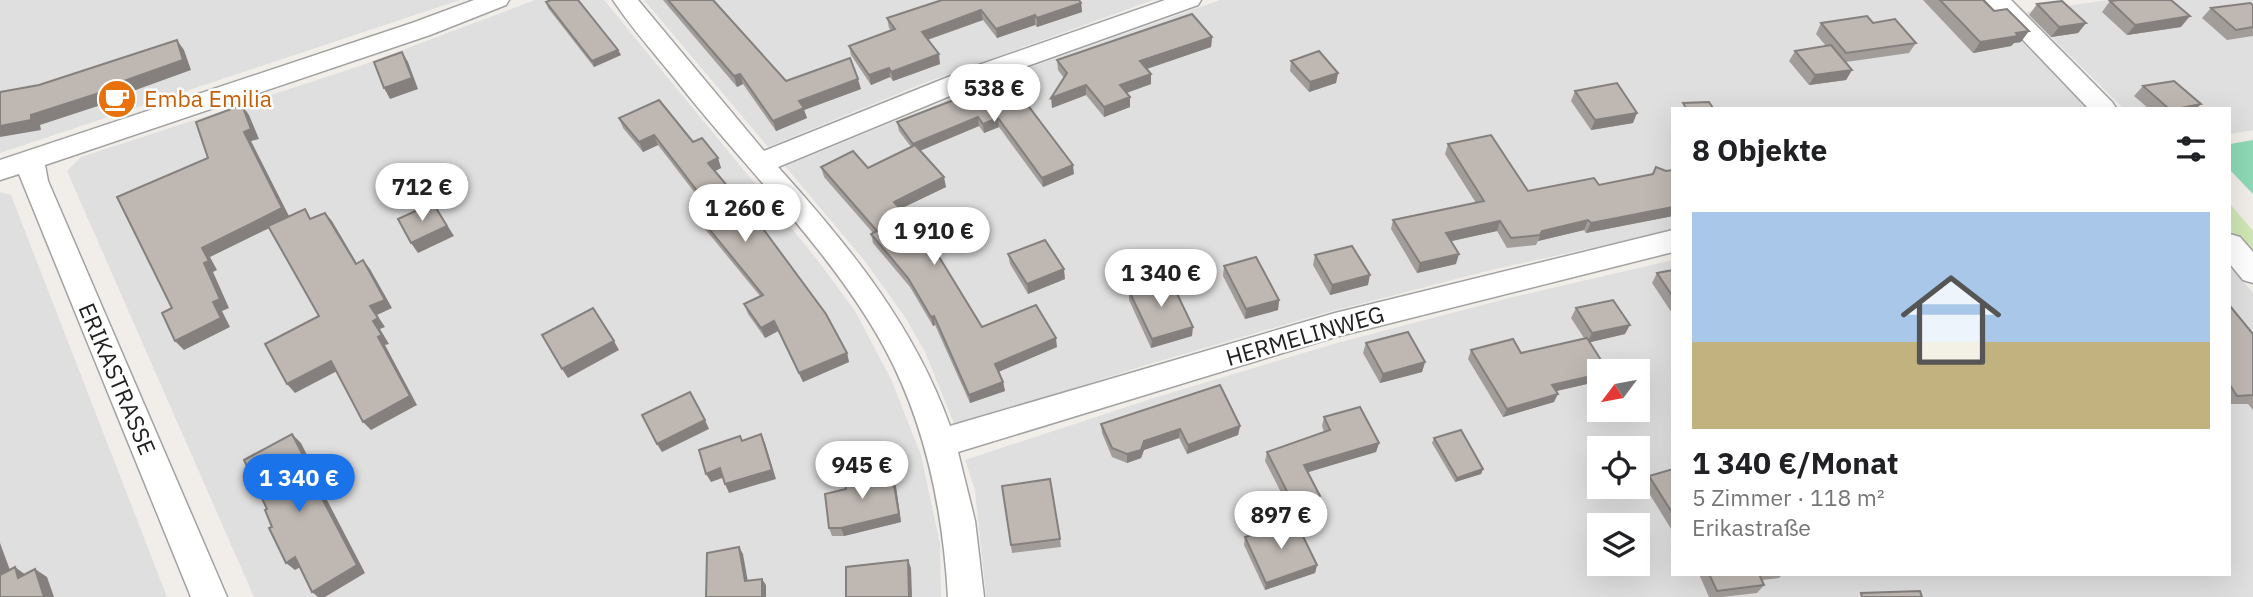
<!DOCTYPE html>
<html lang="de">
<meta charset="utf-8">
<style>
:root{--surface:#fff;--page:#f2f2f2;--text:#202124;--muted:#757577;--accent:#1a73e8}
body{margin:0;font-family:"IBM Plex Sans",sans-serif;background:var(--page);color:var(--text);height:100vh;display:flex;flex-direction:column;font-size:26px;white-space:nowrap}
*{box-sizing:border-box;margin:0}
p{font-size:23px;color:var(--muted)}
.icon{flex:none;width:38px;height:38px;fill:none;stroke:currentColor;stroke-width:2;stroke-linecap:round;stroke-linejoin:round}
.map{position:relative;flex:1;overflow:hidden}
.side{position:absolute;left:1671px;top:107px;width:560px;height:469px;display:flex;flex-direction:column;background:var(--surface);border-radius:0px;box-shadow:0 7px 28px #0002}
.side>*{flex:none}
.needle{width:46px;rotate:238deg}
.controls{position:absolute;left:1587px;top:359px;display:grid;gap:14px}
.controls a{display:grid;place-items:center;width:63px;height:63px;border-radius:0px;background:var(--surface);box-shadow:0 7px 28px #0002;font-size:35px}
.price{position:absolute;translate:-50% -60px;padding:0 16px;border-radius:24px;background:#fff;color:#222;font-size:23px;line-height:46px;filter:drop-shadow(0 2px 4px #0008)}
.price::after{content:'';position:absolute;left:50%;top:42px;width:21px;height:16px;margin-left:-10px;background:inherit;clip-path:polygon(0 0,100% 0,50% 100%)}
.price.selected{background:var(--accent);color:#fff}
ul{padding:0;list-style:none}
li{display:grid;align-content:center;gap:14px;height:371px;padding:0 21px}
li span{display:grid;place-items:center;height:217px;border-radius:0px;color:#555}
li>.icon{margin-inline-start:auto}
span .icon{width:126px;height:126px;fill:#fffc;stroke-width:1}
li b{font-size:30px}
h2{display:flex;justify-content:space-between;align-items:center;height:84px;padding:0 21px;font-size:30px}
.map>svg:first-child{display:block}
.residential{fill:#dfdfdf;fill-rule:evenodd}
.grass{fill:#d0e6b4}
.pitch{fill:#8ed9b6}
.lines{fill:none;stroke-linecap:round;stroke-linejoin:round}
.street-casing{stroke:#a2a2a2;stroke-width:3}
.street{fill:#fff;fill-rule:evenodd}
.wall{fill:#a39d99}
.shaded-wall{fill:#85807d}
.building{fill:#beb7b2;stroke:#85807d;stroke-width:2}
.labels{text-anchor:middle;stroke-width:5;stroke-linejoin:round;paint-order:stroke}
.food-label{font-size:23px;fill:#c56008;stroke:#fff;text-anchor:start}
.street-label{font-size:23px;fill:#212121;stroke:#fff}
</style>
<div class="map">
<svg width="2253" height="597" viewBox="0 0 2253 597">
<rect width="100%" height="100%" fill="#f1eee9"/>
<g class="residential">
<path d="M 0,0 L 460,0 L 0,153 Z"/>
<path d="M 535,0 L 604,0 L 816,258 L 855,311 L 891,379 L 921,455 L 940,544 L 941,597 L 254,597 L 67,171 L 81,157 L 357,67 Z"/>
<path d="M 644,0 L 1153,0 L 924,83 L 768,147 Z"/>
<path d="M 1220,0 L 1981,0 L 2089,108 L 1673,108 L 1673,230 L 1491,270 L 1321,314 L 1143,366 L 955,426 L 925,352 L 905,317 L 864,260 L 785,166 L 1011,74 Z"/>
<path d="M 2108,0 L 2253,0 L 2253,130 L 2230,134 L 2230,108 L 2123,108 L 2026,12 Z"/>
<path d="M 0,192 L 11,195 L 167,597 L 0,597 Z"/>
<path d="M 1673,260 L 1673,574 L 2230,574 L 2230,266 L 2253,293 L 2253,597 L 986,597 L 975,490 L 965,460 L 1157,397 L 1337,343 L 1509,298 ZM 1600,371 L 1638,371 L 1638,410 L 1600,410 ZM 1600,448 L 1638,448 L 1638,486 L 1600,486 ZM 1600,525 L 1638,525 L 1638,564 L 1600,564 Z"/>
</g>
<path class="grass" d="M 2230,204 L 2253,231 L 2253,257 L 2230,230 Z"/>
<path class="pitch" d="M 2253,140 L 2253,194 L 2230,170 L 2230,144 Z"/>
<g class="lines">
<g class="street-casing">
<g id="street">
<path d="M 474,0 L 509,0 L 506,5 L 430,35 L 45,165 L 48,181 L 227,597 L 191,597 L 19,174 L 0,180 L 0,160 L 412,23 Z"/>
<path d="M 613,0 L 638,0 L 764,151 L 973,67 L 1165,0 L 1201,0 L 1198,5 L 991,79 L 778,167 C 849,246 914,325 950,426 L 1335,313 L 1673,230 L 1673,252 L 1335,337 L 958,452 L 975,521 L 984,597 L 948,597 C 943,510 926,424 884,347 C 833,253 745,168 679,84 C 657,56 632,29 613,0 Z"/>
<path d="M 1985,0 L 2011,0 L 2112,102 L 2116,108 L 2088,108 Z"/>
<path d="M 2230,234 L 2240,237 L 2253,252 L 2253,283 L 2243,280 L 2230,264 Z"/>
</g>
</g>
<use href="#street" class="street"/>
</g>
<g class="wall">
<path d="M 663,0 L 713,0 L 786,81 L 861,89 L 804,110 L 807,118 L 776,131 L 743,84 L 737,87 Z"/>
<path d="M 1923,0 L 1983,0 L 1994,11 L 2021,42 L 2014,43 L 2011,46 L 1973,53 Z"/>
<path d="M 2110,1 L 2181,27 L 2127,35 L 2102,12 Z"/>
<path d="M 546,2 L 618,50 L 621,55 L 594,67 L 548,8 Z"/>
<path d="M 1081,3 L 1082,12 L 1037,27 L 1035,25 L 997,38 L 983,20 L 928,40 L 940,64 L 893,81 L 890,77 L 871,85 L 851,55 L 849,46 L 891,31 L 889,28 L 887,18 Z"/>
<path d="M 2037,4 L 2086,23 L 2078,33 L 2051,37 L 2029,15 Z"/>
<path d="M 2253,5 L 2253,36 L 2227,40 L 2202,18 L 2211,8 Z"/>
<path d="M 1821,23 L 1873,23 L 1916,43 L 1909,53 L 1846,62 L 1852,70 L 1846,80 L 1809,85 L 1789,61 L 1795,51 L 1826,46 L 1816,34 Z"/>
<path d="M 1212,37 L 1211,47 L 1147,69 L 1151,74 L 1151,84 L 1127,93 L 1130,107 L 1104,117 L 1086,95 L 1052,108 L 1064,78 L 1058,70 L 1057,60 Z"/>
<path d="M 1291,61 L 1338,73 L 1336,83 L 1309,92 L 1290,71 Z"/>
<path d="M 1008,79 L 1074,174 L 1043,187 L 999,127 L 984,133 L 979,126 L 920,150 L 946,187 L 900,209 L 982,327 L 1057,347 L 998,372 L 1003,382 L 1005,391 L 970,403 L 935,325 L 933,326 L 910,287 L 873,243 L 871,234 L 873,233 L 824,177 L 821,167 L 868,168 L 911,147 L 899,131 L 897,122 Z"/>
<path d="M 2143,86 L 2197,108 L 2148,108 L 2134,96 Z"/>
<path d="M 1575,91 L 1633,123 L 1591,130 L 1571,101 Z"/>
<path d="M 619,118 L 693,142 L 718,158 L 721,168 L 715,171 L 847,353 L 849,362 L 803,382 L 778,331 L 765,338 L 748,314 L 744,304 L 760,296 L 696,218 L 692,208 L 694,207 L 691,201 L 698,197 L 658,145 L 643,152 L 623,128 Z"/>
<path d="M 1448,144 L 1528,191 L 1599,185 L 1673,170 L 1673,216 L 1586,233 L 1584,230 L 1538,241 L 1536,245 L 1507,248 L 1497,231 L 1451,241 L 1456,264 L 1417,273 L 1391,229 L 1393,220 L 1476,203 L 1445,154 Z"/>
<path d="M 1008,254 L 1065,279 L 1028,294 L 1010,264 Z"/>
<path d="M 1315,255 L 1368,285 L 1330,295 L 1313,265 Z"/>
<path d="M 1224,266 L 1279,300 L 1278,310 L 1245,319 L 1223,276 Z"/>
<path d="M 1673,270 L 1673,312 L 1672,313 L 1652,283 L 1657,273 Z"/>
<path d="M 1129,291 L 1192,336 L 1151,348 L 1129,300 Z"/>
<path d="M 2230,306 L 2253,334 L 2253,410 L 2248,404 L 2230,404 Z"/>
<path d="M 1576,308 L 1625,334 L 1590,342 L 1600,371 L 1600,381 L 1556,391 L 1554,402 L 1503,417 L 1468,359 L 1471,350 L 1521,353 L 1584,338 L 1571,318 Z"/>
<path d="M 1366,343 L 1425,362 L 1422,372 L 1380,383 L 1363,353 Z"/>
<path d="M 1324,417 L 1379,443 L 1376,452 L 1307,472 L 1318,505 L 1292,514 L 1265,461 L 1267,452 L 1324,432 L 1322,426 Z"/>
<path d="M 1101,424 L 1240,426 L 1238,435 L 1187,454 L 1179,438 L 1144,450 L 1141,458 L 1127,463 L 1112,457 L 1102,433 Z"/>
<path d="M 1434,438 L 1483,469 L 1481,474 L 1455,482 L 1432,443 Z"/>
<path d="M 1673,469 L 1673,532 L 1644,485 L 1649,476 Z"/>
<path d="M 889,480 L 896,487 L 901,522 L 844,536 L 832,536 L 829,528 Z"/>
<path d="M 1002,486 L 1060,539 L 1061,547 L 1012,553 Z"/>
<path d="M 1245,537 L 1317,565 L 1315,573 L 1265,590 L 1244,545 Z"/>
<path d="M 1699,574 L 1783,574 L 1779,578 L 1762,580 L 1764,585 L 1757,593 L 1722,597 L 1709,597 Z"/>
</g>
<g class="shaded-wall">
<path d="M 1081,3 L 1082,12 L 1037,27 L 1037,18 Z"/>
<path d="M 981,10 L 983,20 L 923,41 L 922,32 Z"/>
<path d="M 1035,15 L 1035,25 L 997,38 L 996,29 Z"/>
<path d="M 2190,16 L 2181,27 L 2127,35 L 2135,25 Z"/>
<path d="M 2086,23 L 2078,33 L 2051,37 L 2059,27 Z"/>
<path d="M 2029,31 L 2021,42 L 2014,43 L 2011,46 L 1973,53 L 1980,42 L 2016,33 Z"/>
<path d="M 1212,37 L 1211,47 L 1140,71 L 1140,61 Z"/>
<path d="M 177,40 L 184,50 L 191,70 L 133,91 L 135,101 L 109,110 L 104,104 L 40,125 L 41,130 L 0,137 L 0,126 L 124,81 Z"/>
<path d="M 618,50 L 621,55 L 594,67 L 592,61 Z"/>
<path d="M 402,52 L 408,62 L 418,89 L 390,99 L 384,88 Z"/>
<path d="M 939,54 L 940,64 L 893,81 L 891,72 Z"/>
<path d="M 889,68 L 890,77 L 871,85 L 869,75 Z"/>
<path d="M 1852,70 L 1846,80 L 1809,85 L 1815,75 Z"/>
<path d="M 1338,73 L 1336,83 L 1309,92 L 1310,82 Z"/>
<path d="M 740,74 L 743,84 L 737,87 L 734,76 Z"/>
<path d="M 1151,74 L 1151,84 L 1120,95 L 1120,85 Z"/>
<path d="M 858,79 L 861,89 L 804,110 L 807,118 L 776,131 L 773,121 L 799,101 Z"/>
<path d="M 1086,85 L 1086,95 L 1052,108 L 1051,98 Z"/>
<path d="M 1130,97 L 1130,107 L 1104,117 L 1104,107 Z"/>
<path d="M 2201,104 L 2197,108 L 2181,108 Z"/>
<path d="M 242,105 L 249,115 L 259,139 L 251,141 L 290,218 L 210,257 L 217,270 L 213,272 L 229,308 L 222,311 L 230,327 L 184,350 L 175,341 L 213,302 L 202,248 L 244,132 Z"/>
<path d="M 1637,113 L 1633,123 L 1591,130 L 1595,120 Z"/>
<path d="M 978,117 L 979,126 L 915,153 L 913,144 Z"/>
<path d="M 998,118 L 999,127 L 984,133 L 983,124 Z"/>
<path d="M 654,135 L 658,145 L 643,152 L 639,142 Z"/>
<path d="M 718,158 L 721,168 L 711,173 L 708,163 Z"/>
<path d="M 1073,165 L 1074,174 L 1043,187 L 1042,178 Z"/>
<path d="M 944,177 L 946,187 L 896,211 L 894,202 Z"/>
<path d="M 433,203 L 454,236 L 418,253 L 411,243 Z"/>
<path d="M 1673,207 L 1673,216 L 1586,233 L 1591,223 Z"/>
<path d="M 325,213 L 332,221 L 362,272 L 356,264 Z"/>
<path d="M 1588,220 L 1584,230 L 1538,241 L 1542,231 Z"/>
<path d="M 1500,221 L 1497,231 L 1443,243 L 1446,233 Z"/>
<path d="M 1459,254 L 1456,264 L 1417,273 L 1420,263 Z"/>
<path d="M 363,260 L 370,269 L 392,308 L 377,315 L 385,327 L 380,329 L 389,344 L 385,345 L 417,405 L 371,430 L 363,422 L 378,337 L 370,306 Z"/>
<path d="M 1064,269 L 1065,279 L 1028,294 L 1027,284 Z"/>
<path d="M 1370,275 L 1368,285 L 1330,295 L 1332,285 Z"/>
<path d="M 1279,300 L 1278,310 L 1245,319 L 1246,309 Z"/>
<path d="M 934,316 L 935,325 L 933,326 L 931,317 Z"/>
<path d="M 774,321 L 778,331 L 765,338 L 761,328 Z"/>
<path d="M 1630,325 L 1625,334 L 1587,343 L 1592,333 Z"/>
<path d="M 1193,327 L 1192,336 L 1151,348 L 1152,339 Z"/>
<path d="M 1056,338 L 1057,347 L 996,373 L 995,364 Z"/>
<path d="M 614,341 L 619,350 L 568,378 L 562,369 Z"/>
<path d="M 847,353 L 849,362 L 803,382 L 799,373 Z"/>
<path d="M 331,361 L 339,370 L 295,393 L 287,384 Z"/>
<path d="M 1425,362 L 1422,372 L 1380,383 L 1383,374 Z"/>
<path d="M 1600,374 L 1600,381 L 1548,393 L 1552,385 Z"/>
<path d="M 1003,382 L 1005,391 L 970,403 L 969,395 Z"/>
<path d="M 1558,394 L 1554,402 L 1503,417 L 1507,409 Z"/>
<path d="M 705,420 L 709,429 L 662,452 L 657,444 Z"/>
<path d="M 1240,426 L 1238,435 L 1187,454 L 1188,445 Z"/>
<path d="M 1180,429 L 1179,438 L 1144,450 L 1141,458 L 1127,463 L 1127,454 L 1144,441 Z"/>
<path d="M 292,434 L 301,443 L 316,473 L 314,475 L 365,573 L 325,597 L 318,597 L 312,592 L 305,466 Z"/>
<path d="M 761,434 L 765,443 L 776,479 L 729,493 L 725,484 Z"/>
<path d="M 1379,443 L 1376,452 L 1302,474 L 1304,465 Z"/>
<path d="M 720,468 L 725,477 L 711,482 L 706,474 Z"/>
<path d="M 1483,469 L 1481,474 L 1455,482 L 1457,478 Z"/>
<path d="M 893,479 L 896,487 L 901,522 L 844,536 L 841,528 Z"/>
<path d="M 1320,496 L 1318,505 L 1292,514 L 1294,505 Z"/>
<path d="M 0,543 L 14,581 L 2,574 L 0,569 Z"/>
<path d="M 739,547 L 743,554 L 749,588 L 745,581 Z"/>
<path d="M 295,557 L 304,565 L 295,570 L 286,563 Z"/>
<path d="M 908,560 L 911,568 L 912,597 L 909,597 Z"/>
<path d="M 1317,565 L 1315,573 L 1265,590 L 1266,583 Z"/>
<path d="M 15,567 L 26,575 L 18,578 Z"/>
<path d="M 35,569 L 47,577 L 54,597 L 44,597 Z"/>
<path d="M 762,579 L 766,585 L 766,597 L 762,597 Z"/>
</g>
<g class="building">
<path d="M 551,0 L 578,0 L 618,50 L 592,61 L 546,2 Z"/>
<path d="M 668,0 L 713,0 L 786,81 L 850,58 L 858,79 L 799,101 L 804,108 L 773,121 L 740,74 L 734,76 Z"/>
<path d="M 942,0 L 1079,0 L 1081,3 L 1037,18 L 1035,15 L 996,29 L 981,10 L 922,32 L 939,54 L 891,72 L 889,68 L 869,75 L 849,46 L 895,29 L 887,18 Z"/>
<path d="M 1940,0 L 1983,0 L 1994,11 L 2007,9 L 2029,31 L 2016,33 L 2018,36 L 1980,42 Z"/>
<path d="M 2119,0 L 2171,0 L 2190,16 L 2135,25 L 2110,1 Z"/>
<path d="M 2062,1 L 2086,23 L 2059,27 L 2037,4 Z"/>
<path d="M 2250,3 L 2253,5 L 2253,27 L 2236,30 L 2211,8 Z"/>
<path d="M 1192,14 L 1212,37 L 1140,61 L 1151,74 L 1120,85 L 1130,97 L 1104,107 L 1086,85 L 1051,98 L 1067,73 L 1057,60 Z"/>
<path d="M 1867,16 L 1873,23 L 1895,19 L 1916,43 L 1846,53 L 1821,23 Z"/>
<path d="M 177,40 L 183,60 L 124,81 L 126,91 L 100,100 L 99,93 L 31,115 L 31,120 L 0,126 L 0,92 L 39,85 Z"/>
<path d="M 1831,45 L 1852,70 L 1815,75 L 1795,51 Z"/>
<path d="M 1319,51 L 1338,73 L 1310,82 L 1291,61 Z"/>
<path d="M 402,52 L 412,78 L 384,88 L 374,62 Z"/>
<path d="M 1008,79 L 1073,165 L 1042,178 L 998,118 L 983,124 L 978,117 L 913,144 L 897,122 Z"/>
<path d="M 2174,81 L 2201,104 L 2181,108 L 2168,108 L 2143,86 Z"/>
<path d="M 1617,83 L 1637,113 L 1595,120 L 1575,91 Z"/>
<path d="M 659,100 L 693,142 L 702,138 L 718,158 L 708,163 L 761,226 L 826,314 L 847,353 L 799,373 L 774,321 L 761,328 L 744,304 L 763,295 L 692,208 L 695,206 L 691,201 L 701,196 L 654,135 L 639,142 L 619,118 Z"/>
<path d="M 1709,102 L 1713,108 L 1686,108 L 1683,103 Z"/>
<path d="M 242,105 L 251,129 L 244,132 L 282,208 L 202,248 L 209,261 L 204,263 L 220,299 L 213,302 L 221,318 L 175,341 L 162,313 L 172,308 L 117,197 L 208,158 L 196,122 Z"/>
<path d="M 1491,135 L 1528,191 L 1594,178 L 1599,185 L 1653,174 L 1656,167 L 1666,171 L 1673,170 L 1673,207 L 1591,223 L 1588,220 L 1542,231 L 1540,235 L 1511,238 L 1500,221 L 1446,233 L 1459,254 L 1420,263 L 1393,220 L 1484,201 L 1448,144 Z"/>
<path d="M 915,145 L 944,177 L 894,202 L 933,247 L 982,327 L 1036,305 L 1056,338 L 995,364 L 1003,382 L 969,395 L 934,316 L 931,317 L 908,278 L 871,234 L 877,231 L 821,167 L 853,151 L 868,168 Z"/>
<path d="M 433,203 L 447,226 L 411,243 L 398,219 Z"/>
<path d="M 305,209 L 310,219 L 325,213 L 356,264 L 363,260 L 385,300 L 370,306 L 378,318 L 373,321 L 382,335 L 378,337 L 410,396 L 363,422 L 331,361 L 287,384 L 265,344 L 319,316 L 268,226 Z"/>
<path d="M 1045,240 L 1064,269 L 1027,284 L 1008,254 Z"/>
<path d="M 1352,246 L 1370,275 L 1332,285 L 1315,255 Z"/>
<path d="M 1256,257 L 1279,300 L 1246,309 L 1224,266 Z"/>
<path d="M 1673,270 L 1673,297 L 1657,273 Z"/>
<path d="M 1170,279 L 1193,327 L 1152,339 L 1129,291 Z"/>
<path d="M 1613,300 L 1630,325 L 1592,333 L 1576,308 Z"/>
<path d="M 2230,306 L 2253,334 L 2253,395 L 2237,396 L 2230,385 Z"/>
<path d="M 593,308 L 614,341 L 562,369 L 542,335 Z"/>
<path d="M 1408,332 L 1425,362 L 1383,374 L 1366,343 Z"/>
<path d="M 1587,338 L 1608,371 L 1600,371 L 1600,374 L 1552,385 L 1558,394 L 1507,409 L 1471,350 L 1513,339 L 1521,353 Z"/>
<path d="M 1220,385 L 1240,426 L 1188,445 L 1180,429 L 1144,441 L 1141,450 L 1127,454 L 1112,448 L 1101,424 Z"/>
<path d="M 690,392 L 705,420 L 657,444 L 642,415 Z"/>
<path d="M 1360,407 L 1379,443 L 1304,465 L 1320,496 L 1294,505 L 1267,452 L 1330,430 L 1324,417 Z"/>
<path d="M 1461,430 L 1483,469 L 1457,478 L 1434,438 Z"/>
<path d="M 292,434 L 308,465 L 305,466 L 357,565 L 312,592 L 295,557 L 286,563 L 269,528 L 272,527 L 265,510 L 267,509 L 244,460 Z"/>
<path d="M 761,434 L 772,470 L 725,484 L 720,468 L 706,474 L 699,450 L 740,436 L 742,441 Z"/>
<path d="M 1673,469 L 1673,514 L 1649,476 Z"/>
<path d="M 886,471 L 888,480 L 893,479 L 899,514 L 841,528 L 829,528 L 825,494 L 846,489 L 845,481 Z"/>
<path d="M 1050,479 L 1060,539 L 1011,545 L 1002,486 Z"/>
<path d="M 1295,520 L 1317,565 L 1266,583 L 1245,537 Z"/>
<path d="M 739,547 L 745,581 L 762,579 L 762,597 L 706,597 L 707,553 Z"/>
<path d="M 908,560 L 909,597 L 846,597 L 846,567 Z"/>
<path d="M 15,567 L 18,578 L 35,569 L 44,597 L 0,597 L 0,569 L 2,574 Z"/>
<path d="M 1709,574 L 1759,574 L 1764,585 L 1717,591 Z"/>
<path d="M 1920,591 L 1922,597 L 1862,597 L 1861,593 Z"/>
</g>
<defs>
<g id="cafe-disc" transform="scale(2.0125)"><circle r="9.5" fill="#e8710a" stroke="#fff"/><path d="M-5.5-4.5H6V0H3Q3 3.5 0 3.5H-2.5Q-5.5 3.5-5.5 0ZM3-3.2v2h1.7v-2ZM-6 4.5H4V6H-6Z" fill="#fff"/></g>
</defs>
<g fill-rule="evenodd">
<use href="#cafe-disc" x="117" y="99"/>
</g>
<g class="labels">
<g class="food-label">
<text x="144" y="107">Emba Emilia</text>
</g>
<g class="street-label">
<text transform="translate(1305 336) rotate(-16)" y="8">HERMELINWEG</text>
<text transform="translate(117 379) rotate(67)" y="8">ERIKASTRASSE</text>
</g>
</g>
</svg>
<div class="controls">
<a><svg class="needle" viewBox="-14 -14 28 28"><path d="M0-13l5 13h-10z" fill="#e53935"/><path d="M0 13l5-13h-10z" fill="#757577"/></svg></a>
<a><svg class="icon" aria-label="locate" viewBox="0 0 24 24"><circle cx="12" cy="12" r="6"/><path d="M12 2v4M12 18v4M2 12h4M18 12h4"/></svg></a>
<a><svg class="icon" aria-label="layers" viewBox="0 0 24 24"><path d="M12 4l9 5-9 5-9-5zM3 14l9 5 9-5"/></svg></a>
</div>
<b class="price" style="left:994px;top:124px">538 €</b>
<b class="price" style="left:422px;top:223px">712 €</b>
<b class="price" style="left:745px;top:244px">1 260 €</b>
<b class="price" style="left:934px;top:267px">1 910 €</b>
<b class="price" style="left:1161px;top:309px">1 340 €</b>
<b class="price" style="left:862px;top:501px">945 €</b>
<b class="price selected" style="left:299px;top:514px">1 340 €</b>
<b class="price" style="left:1281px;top:551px">897 €</b>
<section class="side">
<h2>8 Objekte<svg class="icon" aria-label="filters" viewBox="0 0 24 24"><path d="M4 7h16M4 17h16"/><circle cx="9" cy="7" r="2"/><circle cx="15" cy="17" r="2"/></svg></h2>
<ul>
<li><span style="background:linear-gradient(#a9c7e8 60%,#c2b280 0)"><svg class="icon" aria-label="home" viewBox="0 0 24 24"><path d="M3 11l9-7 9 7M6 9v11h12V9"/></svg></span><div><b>1 340 €/Monat</b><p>5 Zimmer · 118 m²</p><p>Erikastraße</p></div></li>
</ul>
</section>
</div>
